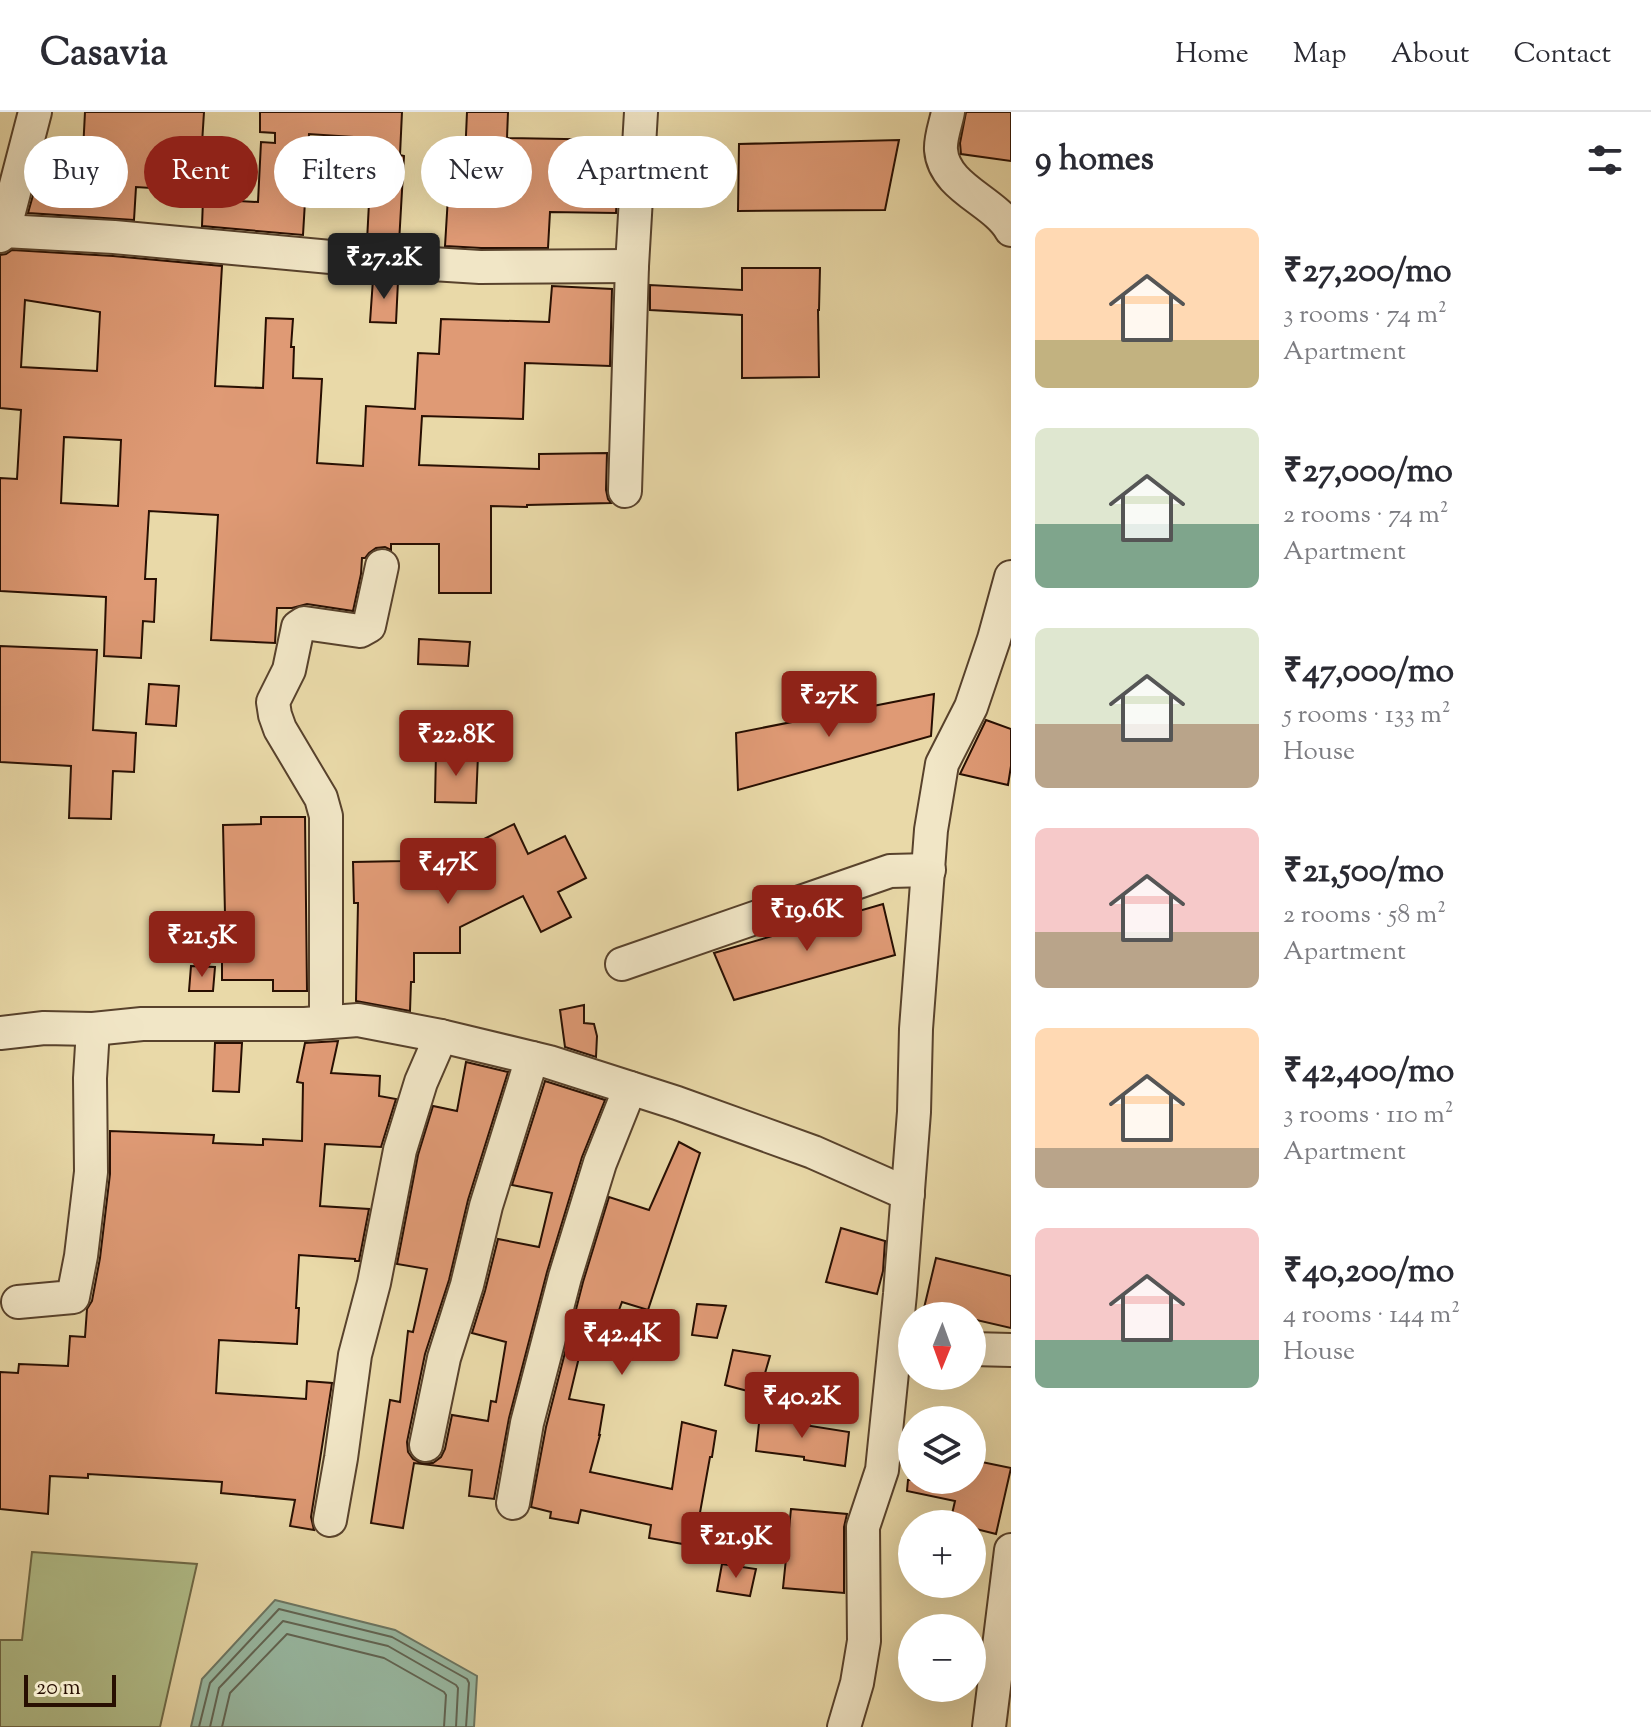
<!DOCTYPE html>
<meta charset="utf-8">
<style>
:root{--surface:#fff;--page:#f7f7f7;--text:#2b2b33;--muted:#7c7c81;--line:#e1e1e2;--accent:#8f2418}
body{margin:0;font-family:"Sorts Mill Goudy",serif;background:var(--page);color:var(--text);height:100vh;display:flex;flex-direction:column;font-size:30px;white-space:nowrap}
*{box-sizing:border-box;margin:0}
p{font-size:26px;color:var(--muted)}
.icon{flex:none;width:44px;height:44px;fill:none;stroke:currentColor;stroke-width:2;stroke-linecap:round;stroke-linejoin:round}
.map{position:relative;flex:1;overflow:hidden}
.panel{display:flex;flex-direction:column;background:var(--surface);width:640px}
.panel>*{flex:none}
.banner{position:absolute;left:24px;top:24px;width:760px;height:72px;display:flex;gap:16px}
.needle{width:52px;rotate:181deg}
.tools{position:absolute;left:898px;top:1190px;display:grid;gap:16px}
.tools a{display:grid;place-items:center;width:88px;height:88px;border-radius:50%;background:var(--surface);box-shadow:0 8px 32px #0002;font-size:40px}
.scale{position:absolute;left:24px;bottom:20px;width:92px;box-sizing:border-box;padding-left:8px;border:4px solid #280f02;border-top:0;font-size:22px;line-height:28px;white-space:nowrap;color:#280f02;-webkit-text-stroke:6px #f1e6c6;paint-order:stroke}
.price{position:absolute;translate:-50% -68px;padding:0 18px;border-radius:8px;background:var(--accent);color:#fff;font-size:26px;line-height:52px;filter:drop-shadow(0 2px 4px #0008)}
.price::after{content:'';position:absolute;left:50%;top:48px;width:24px;height:18px;margin-left:-12px;background:inherit;clip-path:polygon(0 0,100% 0,50% 100%)}
.price.current{background:#222;color:#fff}
ul{padding:0;list-style:none}
li{display:flex;align-items:center;gap:24px;height:200px;padding:0 24px}
li span{display:grid;place-items:center;flex:none;width:224px;height:160px;border-radius:12px;color:#555}
li>.icon{margin-inline-start:auto}
span .icon{width:96px;height:96px;fill:#fffc;stroke-width:1}
li b{font-size:34px}
h2{display:flex;justify-content:space-between;align-items:center;height:96px;padding:0 24px;font-size:34px}
.chip{padding:0 28px;border-radius:36px;background:var(--surface);box-shadow:0 8px 32px #0002;font-size:28px;line-height:72px}
.chip.current{background:var(--accent);color:#fff}
header{display:flex;align-items:center;gap:48px;box-sizing:border-box;height:112px;padding:0 40px;background:var(--surface);border-bottom:2px solid var(--line)}
header strong{font-size:38px}
nav{display:flex;gap:44px;margin-inline-start:auto;font-size:28px}
main{display:flex;flex:1;min-height:0}
.map>svg:first-child{display:block}
.green{fill:#b2c08b;stroke:#6d6846;stroke-width:2}
.water{fill:#98baa4;stroke:#6b7663;stroke-width:2}
.lines{fill:none;stroke-linecap:round;stroke-linejoin:round}
.shore{stroke:#606453;stroke-width:2}
.building{fill:#df9a75;stroke:#280f02;stroke-width:2;fill-rule:evenodd}
.minor-casing{stroke:#58422c;stroke-width:36}
.minor{stroke:#f1e6c6;stroke-width:32}
</style>
<header>
<strong>Casavia</strong>
<nav><a>Home</a><a>Map</a><a>About</a><a>Contact</a></nav>
</header>
<main>
<div class="map">
<svg width="1011" height="1615" viewBox="0 0 1011 1615">
<rect width="100%" height="100%" fill="#e9d9a8"/>
<filter id="stains"><feTurbulence type="fractalNoise" baseFrequency=".0025" numOctaves="4"/><feColorMatrix values="0 0 0 0 .2 0 0 0 0 .09 0 0 0 0 .02 0 0 0 .5 -.17"/></filter>
<radialGradient id="worn" r=".72"><stop offset=".6" stop-color="#630" stop-opacity="0"/><stop offset="1" stop-color="#630" stop-opacity=".3"/></radialGradient>
<path class="green" d="M 32,1440 L 197,1452 L 160,1615 L 0,1615 L 0,1528 L 22,1528 Z"/>
<path class="water" d="M 275,1488 L 395,1518 L 477,1564 L 474,1615 L 191,1615 L 202,1567 Z"/>
<g class="lines">
<g class="shore">
<path d="M 199,1615 L 210,1571 L 279,1497 L 392,1525 L 467,1567 L 469,1571 L 466,1615"/>
<path d="M 210,1615 L 219,1576 L 283,1509 L 388,1534 L 456,1573 L 458,1576 L 456,1615"/>
<path d="M 222,1615 L 230,1581 L 287,1522 L 384,1546 L 444,1580 L 446,1583 L 444,1615"/>
</g>
</g>
<g class="building">
<path d="M 85,0 L 204,0 L 199,79 L 136,75 L 134,108 L 28,101 L 35,76 L 81,78 Z"/>
<path d="M 260,0 L 402,0 L 400,43 L 404,44 L 399,131 L 367,129 L 370,72 L 366,72 L 368,26 L 309,22 L 303,123 L 202,114 L 203,87 L 258,90 L 261,30 L 275,31 L 275,21 L 260,20 Z"/>
<path d="M 467,0 L 508,0 L 507,26 L 620,28 L 616,101 L 550,100 L 548,136 L 481,136 L 445,134 L 449,68 L 464,69 Z"/>
<path d="M 966,0 L 1011,0 L 1011,49 L 961,42 L 960,31 Z"/>
<path d="M 899,28 L 885,98 L 738,99 L 739,32 Z"/>
<path d="M 12,138 L 113,144 L 222,154 L 215,274 L 263,276 L 266,206 L 293,207 L 291,235 L 294,235 L 293,266 L 322,267 L 317,351 L 363,354 L 366,294 L 415,297 L 418,241 L 439,242 L 441,207 L 549,210 L 552,174 L 612,177 L 610,254 L 525,251 L 523,307 L 422,304 L 419,353 L 539,357 L 539,342 L 607,341 L 606,378 L 608,387 L 611,391 L 527,393 L 527,395 L 491,394 L 491,481 L 439,481 L 439,432 L 391,432 L 391,438 L 385,435 L 376,436 L 369,441 L 365,446 L 362,446 L 361,462 L 353,499 L 307,492 L 292,496 L 277,496 L 275,531 L 211,528 L 218,403 L 149,399 L 145,467 L 156,467 L 154,510 L 143,509 L 141,546 L 104,544 L 106,485 L 0,479 L 0,366 L 17,367 L 21,298 L 0,296 L 0,143 L 6,142 ZM 25,188 L 100,200 L 97,259 L 21,255 ZM 64,325 L 121,328 L 118,394 L 61,391 Z"/>
<path d="M 742,156 L 820,156 L 819,198 L 818,198 L 819,265 L 742,266 L 742,203 L 650,198 L 650,173 L 742,178 Z"/>
<path d="M 373,167 L 398,169 L 396,211 L 370,210 Z"/>
<path d="M 419,527 L 470,530 L 468,554 L 418,552 Z"/>
<path d="M 0,534 L 97,538 L 93,618 L 136,621 L 134,660 L 113,659 L 111,707 L 69,706 L 71,654 L 0,650 Z"/>
<path d="M 149,572 L 179,574 L 176,614 L 146,612 Z"/>
<path d="M 934,582 L 931,624 L 738,678 L 736,621 Z"/>
<path d="M 986,608 L 1011,617 L 1011,654 L 1008,673 L 960,662 Z"/>
<path d="M 436,640 L 478,643 L 476,691 L 435,690 Z"/>
<path d="M 261,705 L 305,705 L 307,879 L 273,879 L 273,868 L 222,868 L 222,802 L 225,802 L 223,713 L 261,712 Z"/>
<path d="M 514,712 L 528,742 L 565,724 L 586,766 L 558,780 L 571,805 L 541,820 L 523,784 L 460,815 L 460,841 L 414,841 L 414,870 L 411,870 L 410,899 L 356,889 L 358,791 L 354,791 L 353,750 L 404,749 L 404,744 L 493,744 L 484,727 Z"/>
<path d="M 883,792 L 895,843 L 734,888 L 714,841 Z"/>
<path d="M 191,854 L 215,855 L 213,879 L 189,879 Z"/>
<path d="M 584,893 L 584,911 L 594,912 L 597,924 L 596,945 L 565,935 L 560,898 Z"/>
<path d="M 338,929 L 331,961 L 380,964 L 379,984 L 396,987 L 381,1035 L 325,1032 L 320,1094 L 369,1097 L 359,1149 L 355,1149 L 355,1147 L 299,1143 L 296,1196 L 299,1196 L 297,1232 L 219,1228 L 216,1281 L 306,1287 L 307,1269 L 332,1271 L 311,1405 L 314,1418 L 290,1414 L 295,1388 L 221,1381 L 222,1370 L 156,1366 L 88,1362 L 88,1366 L 50,1364 L 48,1402 L 0,1397 L 0,1260 L 18,1261 L 19,1252 L 68,1254 L 70,1224 L 85,1225 L 87,1197 L 92,1189 L 100,1146 L 110,1062 L 110,1019 L 214,1023 L 213,1031 L 263,1033 L 263,1027 L 302,1029 L 303,971 L 297,970 L 305,931 Z"/>
<path d="M 215,931 L 242,931 L 239,980 L 213,979 Z"/>
<path d="M 466,950 L 508,960 L 468,1088 L 449,1168 L 425,1242 L 407,1330 L 408,1340 L 413,1347 L 421,1351 L 433,1351 L 441,1345 L 445,1337 L 452,1303 L 488,1309 L 491,1289 L 496,1290 L 506,1230 L 472,1221 L 485,1179 L 498,1127 L 539,1135 L 552,1081 L 512,1073 L 545,969 L 605,988 L 582,1045 L 547,1160 L 509,1306 L 494,1387 L 469,1384 L 472,1358 L 414,1351 L 403,1416 L 371,1411 L 390,1288 L 400,1290 L 408,1219 L 413,1220 L 427,1157 L 397,1152 L 418,1043 L 433,994 L 457,999 Z"/>
<path d="M 679,1030 L 700,1041 L 648,1198 L 622,1190 L 609,1225 L 586,1216 L 569,1287 L 604,1293 L 599,1323 L 600,1323 L 590,1360 L 672,1377 L 682,1310 L 716,1319 L 712,1345 L 710,1345 L 694,1434 L 649,1426 L 651,1413 L 581,1398 L 578,1411 L 550,1406 L 551,1400 L 531,1395 L 546,1315 L 583,1170 L 609,1085 L 649,1098 Z"/>
<path d="M 841,1116 L 885,1129 L 883,1159 L 877,1182 L 826,1170 Z"/>
<path d="M 936,1146 L 1011,1164 L 1011,1216 L 972,1207 L 972,1204 L 959,1204 L 924,1196 Z"/>
<path d="M 697,1192 L 726,1194 L 717,1226 L 692,1223 Z"/>
<path d="M 733,1238 L 770,1244 L 759,1282 L 725,1273 Z"/>
<path d="M 760,1302 L 799,1307 L 798,1312 L 849,1320 L 845,1354 L 804,1348 L 804,1345 L 756,1339 Z"/>
<path d="M 972,1348 L 1011,1356 L 996,1422 L 972,1416 L 972,1412 L 950,1411 L 955,1389 L 907,1379 L 908,1368 L 972,1368 Z"/>
<path d="M 791,1397 L 847,1402 L 844,1415 L 844,1481 L 783,1476 Z"/>
<path d="M 722,1452 L 756,1457 L 750,1484 L 717,1479 Z"/>
</g>
<g class="lines">
<g class="minor-casing">
<g id="minor">
<path d="M 948,0 C 946,11 940,26 941,38 C 944,76 995,89 1011,118"/>
<path d="M 4,119 L 114,125 L 352,147 L 480,155 L 632,154"/>
<path d="M 0,124 L 4,119 L 35,0"/>
<path d="M 625,379 L 632,154 L 641,0"/>
<path d="M 622,852 L 890,759 L 929,758"/>
<path d="M 326,909 L 326,704 L 321,686 L 280,617 L 275,603 L 273,590 L 289,558 L 298,515 L 304,511 L 360,519 L 369,514 L 382,454"/>
<path d="M 0,921 L 44,916 L 93,917 L 142,912 L 305,912 L 358,908 L 441,924 L 549,950 L 677,991 L 813,1040 L 908,1082"/>
<path d="M 18,1190 L 73,1185 L 81,1144 L 91,1060 L 90,966 L 93,917"/>
<path d="M 972,1237 L 1011,1238"/>
<path d="M 426,1333 L 444,1246 L 467,1173 L 486,1094 L 532,946"/>
<path d="M 513,1391 L 527,1311 L 565,1165 L 600,1051 L 630,976"/>
<path d="M 330,1408 L 341,1346 L 355,1243 L 374,1171 L 400,1038 L 421,970 L 441,924"/>
<path d="M 844,1615 L 857,1571 L 864,1529 L 863,1415 L 882,1358 L 900,1182 L 914,1000 L 916,917 L 931,718 L 942,652 L 971,595 L 994,527 L 1011,465"/>
<path d="M 989,1615 L 1011,1438"/>
</g>
</g>
<use href="#minor" class="minor"/>
</g>
<rect width="100%" height="100%" filter="url(#stains)"/>
<rect width="100%" height="100%" fill="url(#worn)"/>
</svg>
<div class="tools">
<a><svg class="needle" viewBox="-14 -14 28 28"><path d="M0-13l5 13h-10z" fill="#e53935"/><path d="M0 13l5-13h-10z" fill="#7c7c81"/></svg></a>
<a><svg class="icon" aria-label="layers" viewBox="0 0 24 24"><path d="M12 4l9 5-9 5-9-5zM3 14l9 5 9-5"/></svg></a>
<a>+</a>
<a>−</a>
</div>
<div class="scale">20 m</div>
<b class="price current" style="left:384px;top:189px">₹27.2K</b>
<b class="price" style="left:829px;top:627px">₹27K</b>
<b class="price" style="left:456px;top:666px">₹22.8K</b>
<b class="price" style="left:448px;top:794px">₹47K</b>
<b class="price" style="left:807px;top:841px">₹19.6K</b>
<b class="price" style="left:202px;top:867px">₹21.5K</b>
<b class="price" style="left:622px;top:1265px">₹42.4K</b>
<b class="price" style="left:802px;top:1328px">₹40.2K</b>
<b class="price" style="left:736px;top:1468px">₹21.9K</b>
<div class="banner">
<a class="chip">Buy</a>
<a class="chip current">Rent</a>
<a class="chip">Filters</a>
<a class="chip">New</a>
<a class="chip">Apartment</a>
</div>
</div>
<section class="panel">
<h2>9 homes<svg class="icon" aria-label="filters" viewBox="0 0 24 24"><path d="M4 7h16M4 17h16"/><circle cx="9" cy="7" r="2"/><circle cx="15" cy="17" r="2"/></svg></h2>
<ul>
<li><span style="background:linear-gradient(#ffd9b3 70%,#c2b280 0)"><svg class="icon" aria-label="home" viewBox="0 0 24 24"><path d="M3 11l9-7 9 7M6 9v11h12V9"/></svg></span><div><b>₹27,200/mo</b><p>3 rooms · 74 m²</p><p>Apartment</p></div></li>
<li><span style="background:linear-gradient(#dfe7d0 60%,#7fa58c 0)"><svg class="icon" aria-label="home" viewBox="0 0 24 24"><path d="M3 11l9-7 9 7M6 9v11h12V9"/></svg></span><div><b>₹27,000/mo</b><p>2 rooms · 74 m²</p><p>Apartment</p></div></li>
<li><span style="background:linear-gradient(#dfe7d0 60%,#b9a48a 0)"><svg class="icon" aria-label="home" viewBox="0 0 24 24"><path d="M3 11l9-7 9 7M6 9v11h12V9"/></svg></span><div><b>₹47,000/mo</b><p>5 rooms · 133 m²</p><p>House</p></div></li>
<li><span style="background:linear-gradient(#f6c9c9 65%,#b9a48a 0)"><svg class="icon" aria-label="home" viewBox="0 0 24 24"><path d="M3 11l9-7 9 7M6 9v11h12V9"/></svg></span><div><b>₹21,500/mo</b><p>2 rooms · 58 m²</p><p>Apartment</p></div></li>
<li><span style="background:linear-gradient(#ffd9b3 75%,#b9a48a 0)"><svg class="icon" aria-label="home" viewBox="0 0 24 24"><path d="M3 11l9-7 9 7M6 9v11h12V9"/></svg></span><div><b>₹42,400/mo</b><p>3 rooms · 110 m²</p><p>Apartment</p></div></li>
<li><span style="background:linear-gradient(#f6c9c9 70%,#7fa58c 0)"><svg class="icon" aria-label="home" viewBox="0 0 24 24"><path d="M3 11l9-7 9 7M6 9v11h12V9"/></svg></span><div><b>₹40,200/mo</b><p>4 rooms · 144 m²</p><p>House</p></div></li>
</ul>
</section>
</main>
